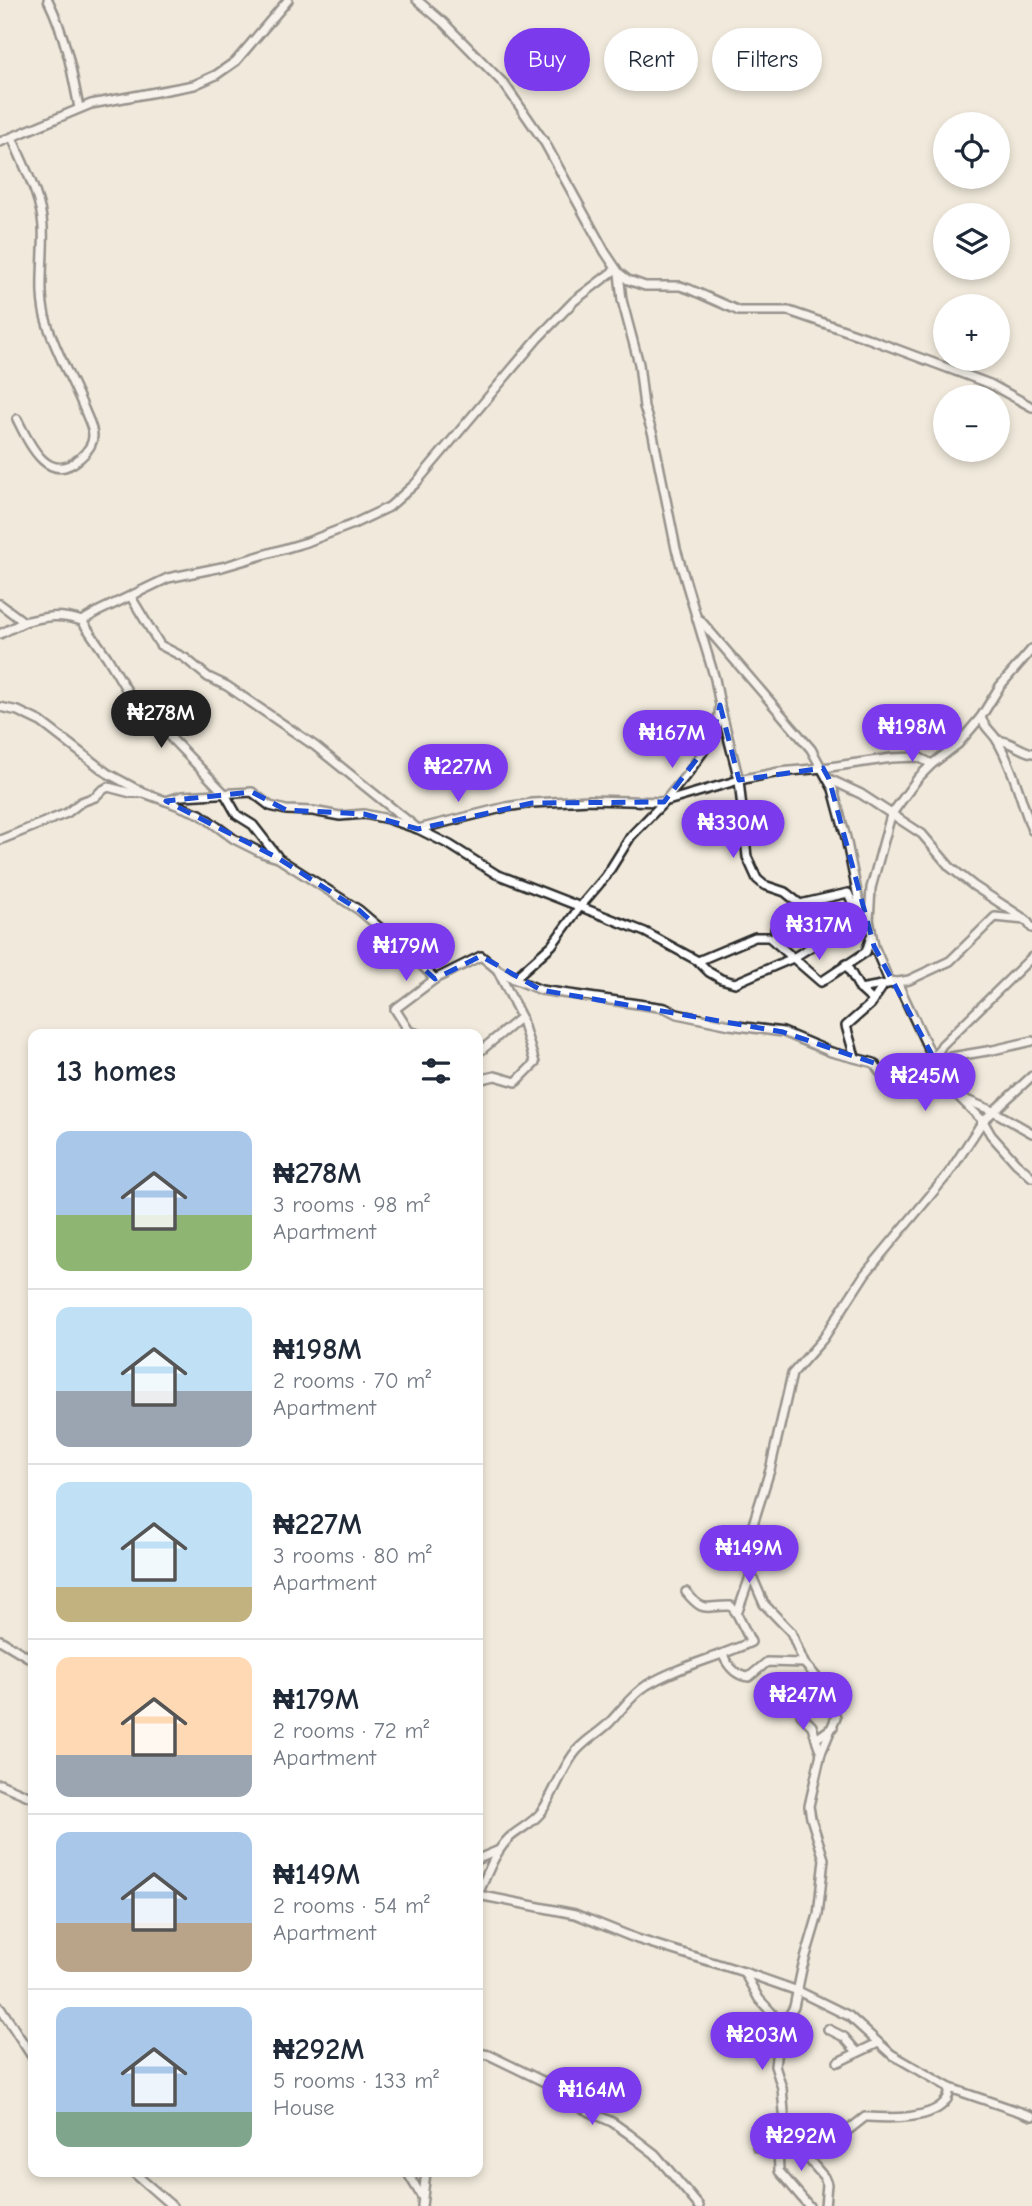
<!DOCTYPE html>
<meta charset="utf-8">
<style>
:root{--surface:#fff;--page:#f6f6f7;--text:#1f2937;--muted:#747a83;--line:#e0e1e3;--accent:#7c3aed}
body{margin:0;font-family:"Comic Neue",sans-serif;background:var(--page);color:var(--text);height:100vh;display:flex;flex-direction:column;font-size:26px;white-space:nowrap}
*{box-sizing:border-box;margin:0}
p{font-size:23px;color:var(--muted)}
.icon{flex:none;width:38px;height:38px;fill:none;stroke:currentColor;stroke-width:2;stroke-linecap:round;stroke-linejoin:round}
.map{position:relative;flex:1;overflow:hidden}
.side{position:absolute;left:28px;top:1029px;width:455px;height:1148px;display:flex;flex-direction:column;background:var(--surface);border-radius:14px;box-shadow:0 4px 10px #0003}
.side>*{flex:none}
.banner{position:absolute;left:504px;top:28px;width:422px;height:63px;display:flex;gap:14px}
.tools{position:absolute;left:933px;top:112px;display:grid;gap:14px}
.tools a{display:grid;place-items:center;width:77px;height:77px;border-radius:50%;background:var(--surface);box-shadow:0 4px 10px #0003;font-size:35px}
.price{position:absolute;translate:-50% -60px;padding:0 16px;border-radius:24px;background:var(--accent);color:#fff;font-size:23px;line-height:46px;filter:drop-shadow(0 2px 4px #0008)}
.price::after{content:'';position:absolute;left:50%;top:42px;width:21px;height:16px;margin-left:-10px;background:inherit;clip-path:polygon(0 0,100% 0,50% 100%)}
.price.on{background:#222;color:#fff}
ul{padding:0;list-style:none}
li{display:flex;align-items:center;gap:21px;height:175px;padding:0 28px}
li+li{border-top:2px solid var(--line)}
li span{display:grid;place-items:center;flex:none;width:196px;height:140px;border-radius:14px;color:#555}
li>.icon{margin-inline-start:auto}
span .icon{width:84px;height:84px;fill:#fffc;stroke-width:1}
li b{font-size:30px}
h2{display:flex;justify-content:space-between;align-items:center;height:84px;padding:0 28px;font-size:30px}
.chip{padding:0 24px;border-radius:32px;background:var(--surface);box-shadow:0 4px 10px #0003;font-size:24px;line-height:63px}
.chip.on{background:var(--accent);color:#fff}
.map>svg:first-child{display:block}
.lines{fill:none;stroke-linecap:round;stroke-linejoin:round}
.minor-casing{stroke:#2b2b2b;stroke-width:12}
.minor{stroke:#fff;stroke-width:7}
.marked{fill:none;stroke:#1d4ed8;stroke-width:5;stroke-dasharray:14 9;stroke-linejoin:round}
</style>
<div class="map">
<svg width="1032" height="2206" viewBox="0 0 1032 2206">
<rect width="100%" height="100%" fill="#f1eadc"/>
<filter id="ink" filterUnits="userSpaceOnUse"><feTurbulence type="fractalNoise" baseFrequency=".0143" numOctaves="2"/><feDisplacementMap in="SourceGraphic" scale="14" xChannelSelector="R" yChannelSelector="G"/><feConvolveMatrix kernelMatrix="1 2 1 2 8 2 1 2 1" color-interpolation-filters="sRGB"/></filter>
<g filter="url(#ink)">
<g class="lines">
<g class="minor-casing">
<g id="minor">
<path d="M 48,0 C 65,34 72,71 79,108"/>
<path d="M 417,0 L 444,23 L 505,85 L 545,143 L 605,252 L 619,273 L 628,280 L 645,286 L 680,286 L 689,289 L 739,311 L 789,311 L 867,338 L 990,384 L 1032,407"/>
<path d="M 12,137 C 23,165 41,196 43,227 C 45,258 37,293 47,323 C 56,353 73,381 85,411 C 88,419 93,427 93,436 C 93,445 87,452 80,458 C 48,487 29,443 17,419"/>
<path d="M 0,142 L 91,104 L 194,85 L 216,75 L 236,61 L 288,0"/>
<path d="M 131,597 L 160,645 L 185,658 L 208,677 L 227,686 L 315,746 L 418,829 L 450,845 L 496,874 L 645,932 L 698,961 L 709,972 L 721,979 L 735,983 L 793,958 L 865,913"/>
<path d="M 0,604 L 24,622 C 48,616 59,614 82,621 L 99,611 L 168,578 L 222,567 L 307,542 L 351,525 L 389,507 L 415,484 L 538,338 L 574,301 L 616,269"/>
<path d="M 700,620 L 811,749 L 833,789 L 846,838 L 859,902 L 869,920 L 874,946 L 889,981 L 897,982 L 944,1082 L 983,1121 L 991,1135 L 1016,1163 L 1032,1177"/>
<path d="M 82,621 L 107,657 L 132,699 L 130,708 L 144,710 L 225,794 L 237,815 L 253,825 L 277,856"/>
<path d="M 0,634 L 24,622"/>
<path d="M 0,707 L 18,711 L 41,722 L 107,773 L 142,792"/>
<path d="M 721,710 L 739,780 L 747,857 L 757,879 L 764,885 L 785,892 L 800,904 L 848,893 L 852,902 L 861,908"/>
<path d="M 981,717 C 983,726 992,732 997,740 C 1013,768 1021,800 1032,830"/>
<path d="M 997,740 C 1011,741 1019,750 1032,753"/>
<path d="M 829,779 L 861,794 L 922,834 L 950,867 L 974,886 L 1026,920 L 1032,928"/>
<path d="M 166,801 L 200,814 L 234,839 L 262,853 L 278,858 L 359,910 L 415,958 L 435,979 L 481,956 L 498,970 L 514,979 L 552,945 L 579,908 L 606,876 L 631,836 L 664,802 L 688,773 L 712,739 L 718,724 L 720,705 L 715,679 L 676,549 L 653,435 L 644,407 L 639,364 L 622,300 L 619,273"/>
<path d="M 0,840 L 67,813 L 81,802 L 95,797 L 101,791 L 108,787 L 131,793 L 144,793 L 166,801 L 182,796 L 252,792 L 270,806 L 286,810 L 313,811 L 340,816 L 364,814 L 388,819 L 418,829 L 506,807 L 532,803 L 590,800 L 664,802 L 739,780 L 779,772 L 823,768 L 892,758 L 918,757 L 932,764"/>
<path d="M 869,921 L 871,888 L 891,815 L 918,778 L 932,764 L 958,744 L 981,717 L 1000,686 L 1032,649"/>
<path d="M 776,943 L 775,929 L 800,904"/>
<path d="M 698,961 L 755,937 L 769,937 L 821,982 L 866,952 L 871,936"/>
<path d="M 846,964 L 860,989 L 872,1000"/>
<path d="M 514,979 L 541,990 L 665,1008 L 677,1014 L 730,1025 L 783,1032 L 831,1052 L 874,1063 L 882,1075 L 900,1087 L 933,1060 L 942,1045 L 1032,957"/>
<path d="M 860,989 L 909,980 L 950,961 L 995,917 L 1025,920"/>
<path d="M 418,1034 L 409,1031 L 395,1009 L 435,979"/>
<path d="M 478,1053 L 521,1017"/>
<path d="M 855,1057 L 846,1026 L 871,1004 L 883,986"/>
<path d="M 933,1060 L 993,1050 L 1032,1041"/>
<path d="M 478,1080 L 495,1076 L 516,1082 L 535,1063 L 521,1017 L 498,971"/>
<path d="M 909,1081 L 925,1099 L 944,1082"/>
<path d="M 964,1099 L 993,1111 L 1032,1133"/>
<path d="M 751,1574 L 764,1604 L 791,1632 L 804,1663"/>
<path d="M 686,1592 C 705,1615 705,1605 731,1606 L 737,1614"/>
<path d="M 0,1640 L 33,1660"/>
<path d="M 723,1655 C 728,1666 736,1676 749,1677 L 767,1662 L 804,1663 L 819,1680 L 836,1717 L 821,1753 L 809,1806 L 811,1818 L 824,1859 L 818,1915 L 802,1969 L 794,2007 L 779,2033"/>
<path d="M 794,1694 L 811,1680 L 813,1673"/>
<path d="M 801,1715 L 812,1726 L 816,1739"/>
<path d="M 821,1753 L 816,1739 L 833,1727"/>
<path d="M 0,1784 L 33,1798"/>
<path d="M 478,1859 L 497,1851"/>
<path d="M 478,1894 C 487,1875 494,1853 509,1838 C 519,1829 535,1822 542,1811 C 554,1793 561,1772 573,1755 C 583,1741 598,1734 609,1723 C 622,1710 631,1695 647,1685 C 679,1666 717,1658 751,1642 L 737,1614 L 751,1574 L 746,1555 L 749,1537 L 770,1470 L 792,1374 L 823,1339 L 865,1274 L 949,1173 L 983,1121 L 1032,1076"/>
<path d="M 478,1895 L 575,1914 L 637,1939 L 744,1972 L 798,1991 L 849,2016 L 891,2054 L 950,2088 L 1032,2116"/>
<path d="M 744,1972 L 759,1999 L 772,2013 L 779,2033 L 775,2066 L 782,2088 L 785,2124 L 793,2141 L 824,2177 L 827,2184 L 825,2206"/>
<path d="M 0,2007 L 33,2058"/>
<path d="M 828,2029 L 844,2037 L 857,2052"/>
<path d="M 478,2053 L 489,2055 L 559,2089 L 577,2106 L 612,2122 L 629,2134 L 655,2154 L 699,2206"/>
<path d="M 838,2062 L 878,2043"/>
<path d="M 778,2146 L 779,2171 L 809,2206"/>
<path d="M 757,2147 L 773,2141 L 778,2146"/>
<path d="M 807,2156 L 823,2153 L 837,2145 L 846,2132 L 865,2117 C 887,2118 933,2121 947,2099 C 949,2096 949,2092 950,2088"/>
<path d="M 133,2172 L 172,2206"/>
<path d="M 407,2172 L 422,2197"/>
<path d="M 422,2206 L 426,2172"/>
</g>
</g>
<use href="#minor" class="minor"/>
</g>
</g>
<path d="M0 0H1032V2206H0ZM 720,705 L 739,780 L 823,768 L 829,779 L 874,946 L 932,1055 L 904,1085 L 897,1086 L 874,1063 L 783,1032 L 541,990 L 481,956 L 435,979 L 359,910 L 278,858 L 166,801 L 252,792 L 286,810 L 364,814 L 418,829 L 532,803 L 664,802 L 712,739 Z" fill="#f1eadc" fill-opacity=".55" fill-rule="evenodd"/>
<path class="marked" d="M 720,705 L 739,780 L 823,768 L 829,779 L 874,946 L 932,1055 L 904,1085 L 897,1086 L 874,1063 L 783,1032 L 541,990 L 481,956 L 435,979 L 359,910 L 278,858 L 166,801 L 252,792 L 286,810 L 364,814 L 418,829 L 532,803 L 664,802 L 712,739 Z"/>
</svg>
<div class="tools">
<a><svg class="icon" aria-label="locate" viewBox="0 0 24 24"><circle cx="12" cy="12" r="6"/><path d="M12 2v4M12 18v4M2 12h4M18 12h4"/></svg></a>
<a><svg class="icon" aria-label="layers" viewBox="0 0 24 24"><path d="M12 4l9 5-9 5-9-5zM3 14l9 5 9-5"/></svg></a>
<a>+</a>
<a>−</a>
</div>
<b class="price on" style="left:161px;top:750px">₦278M</b>
<b class="price" style="left:912px;top:764px">₦198M</b>
<b class="price" style="left:672px;top:770px">₦167M</b>
<b class="price" style="left:458px;top:804px">₦227M</b>
<b class="price" style="left:733px;top:860px">₦330M</b>
<b class="price" style="left:819px;top:962px">₦317M</b>
<b class="price" style="left:406px;top:983px">₦179M</b>
<b class="price" style="left:925px;top:1113px">₦245M</b>
<b class="price" style="left:749px;top:1585px">₦149M</b>
<b class="price" style="left:803px;top:1732px">₦247M</b>
<b class="price" style="left:762px;top:2072px">₦203M</b>
<b class="price" style="left:592px;top:2127px">₦164M</b>
<b class="price" style="left:801px;top:2173px">₦292M</b>
<div class="banner">
<a class="chip on">Buy</a>
<a class="chip">Rent</a>
<a class="chip">Filters</a>
</div>
<section class="side">
<h2>13 homes<svg class="icon" aria-label="filters" viewBox="0 0 24 24"><path d="M4 7h16M4 17h16"/><circle cx="9" cy="7" r="2"/><circle cx="15" cy="17" r="2"/></svg></h2>
<ul>
<li><span style="background:linear-gradient(#a9c7e8 60%,#8fb573 0)"><svg class="icon" aria-label="home" viewBox="0 0 24 24"><path d="M3 11l9-7 9 7M6 9v11h12V9"/></svg></span><div><b>₦278M</b><p>3 rooms · 98 m²</p><p>Apartment</p></div></li>
<li><span style="background:linear-gradient(#bfe0f5 60%,#9aa5b1 0)"><svg class="icon" aria-label="home" viewBox="0 0 24 24"><path d="M3 11l9-7 9 7M6 9v11h12V9"/></svg></span><div><b>₦198M</b><p>2 rooms · 70 m²</p><p>Apartment</p></div></li>
<li><span style="background:linear-gradient(#bfe0f5 75%,#c2b280 0)"><svg class="icon" aria-label="home" viewBox="0 0 24 24"><path d="M3 11l9-7 9 7M6 9v11h12V9"/></svg></span><div><b>₦227M</b><p>3 rooms · 80 m²</p><p>Apartment</p></div></li>
<li><span style="background:linear-gradient(#ffd9b3 70%,#9aa5b1 0)"><svg class="icon" aria-label="home" viewBox="0 0 24 24"><path d="M3 11l9-7 9 7M6 9v11h12V9"/></svg></span><div><b>₦179M</b><p>2 rooms · 72 m²</p><p>Apartment</p></div></li>
<li><span style="background:linear-gradient(#a9c7e8 65%,#b9a48a 0)"><svg class="icon" aria-label="home" viewBox="0 0 24 24"><path d="M3 11l9-7 9 7M6 9v11h12V9"/></svg></span><div><b>₦149M</b><p>2 rooms · 54 m²</p><p>Apartment</p></div></li>
<li><span style="background:linear-gradient(#a9c7e8 75%,#7fa58c 0)"><svg class="icon" aria-label="home" viewBox="0 0 24 24"><path d="M3 11l9-7 9 7M6 9v11h12V9"/></svg></span><div><b>₦292M</b><p>5 rooms · 133 m²</p><p>House</p></div></li>
</ul>
</section>
</div>
